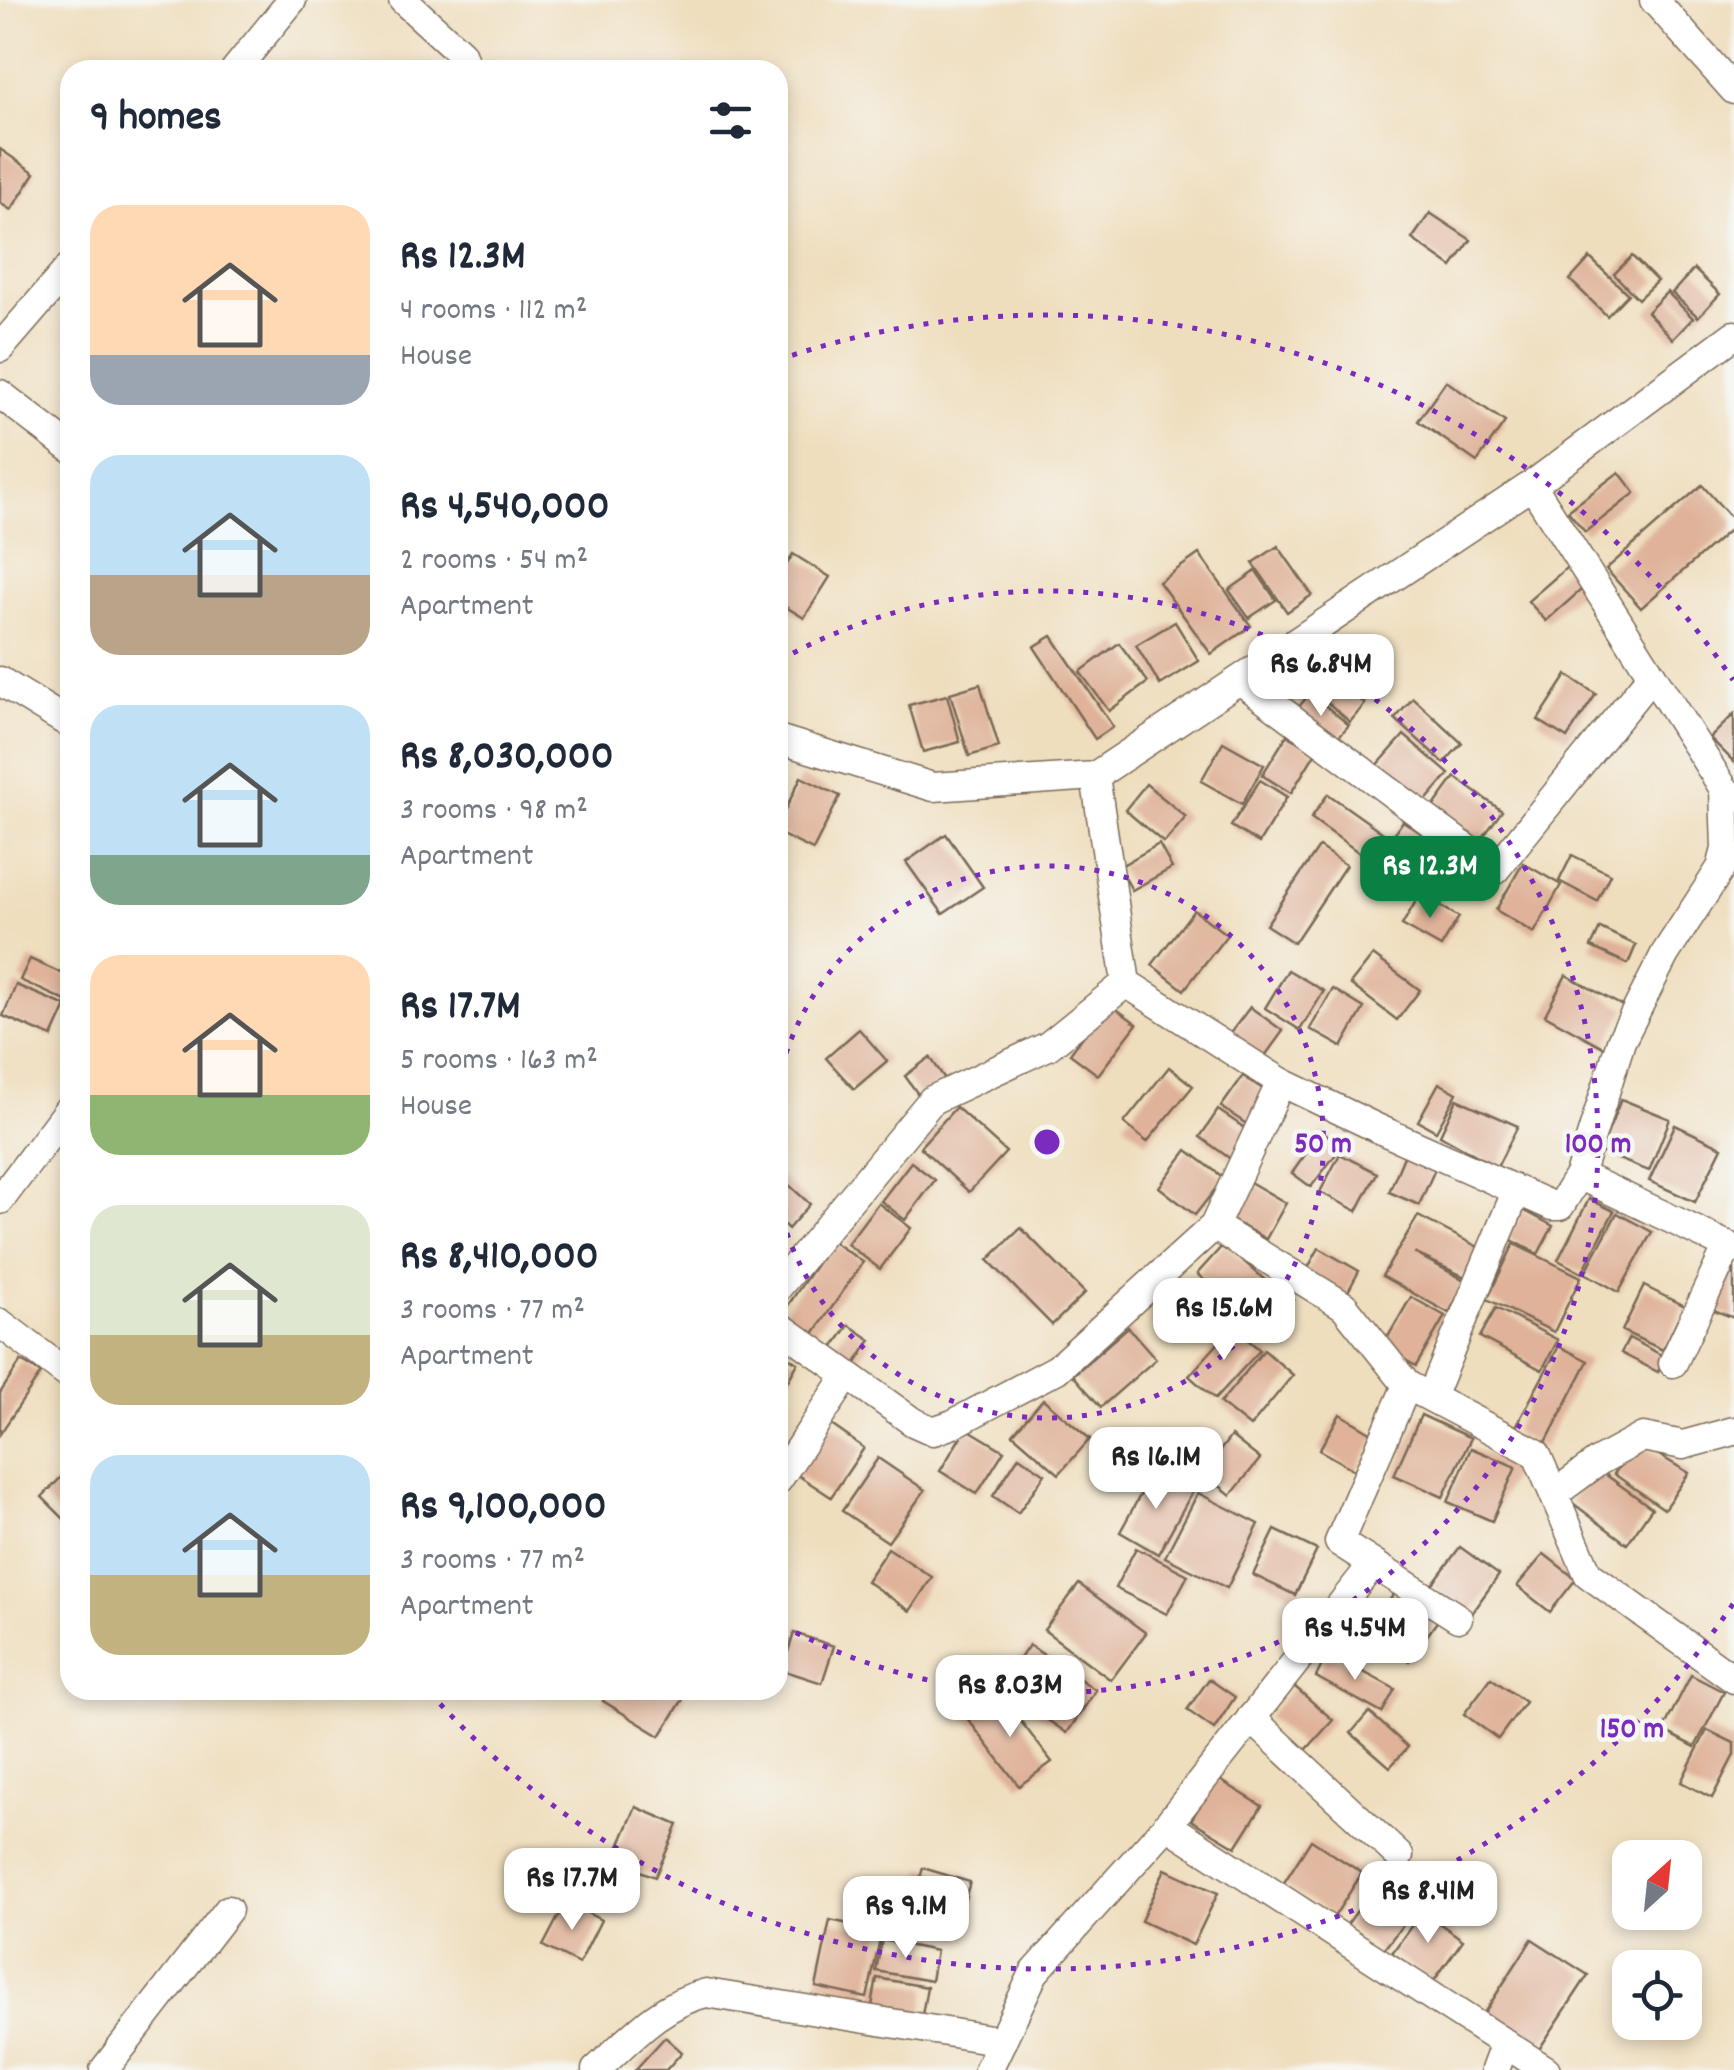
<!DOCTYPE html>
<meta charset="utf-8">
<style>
:root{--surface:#fff;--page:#f6f6f7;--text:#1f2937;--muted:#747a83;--accent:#0b8043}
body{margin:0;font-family:Dekko,sans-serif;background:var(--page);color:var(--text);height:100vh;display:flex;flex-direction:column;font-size:38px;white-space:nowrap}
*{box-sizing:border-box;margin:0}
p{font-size:32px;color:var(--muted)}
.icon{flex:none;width:55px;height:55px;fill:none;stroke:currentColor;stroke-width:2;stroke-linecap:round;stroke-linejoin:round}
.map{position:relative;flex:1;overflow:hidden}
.panel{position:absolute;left:60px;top:60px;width:728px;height:1640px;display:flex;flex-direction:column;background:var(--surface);border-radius:30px;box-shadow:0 5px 15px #0003}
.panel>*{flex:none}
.needle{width:65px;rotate:27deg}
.buttons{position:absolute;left:1612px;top:1840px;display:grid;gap:20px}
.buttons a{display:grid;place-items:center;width:90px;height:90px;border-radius:20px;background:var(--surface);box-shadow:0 5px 15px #0003;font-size:50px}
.price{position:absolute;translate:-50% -85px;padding:0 22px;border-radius:20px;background:#fff;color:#222;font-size:32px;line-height:65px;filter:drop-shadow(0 2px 5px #0008)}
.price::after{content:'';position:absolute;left:50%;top:60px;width:30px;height:22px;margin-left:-15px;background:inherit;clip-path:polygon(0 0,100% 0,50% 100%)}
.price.on{background:var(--accent);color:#fff}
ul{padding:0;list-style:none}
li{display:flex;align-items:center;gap:30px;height:250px;padding:0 30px}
li span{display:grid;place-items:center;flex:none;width:280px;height:200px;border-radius:30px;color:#555}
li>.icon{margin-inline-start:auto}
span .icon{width:120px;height:120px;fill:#fffc;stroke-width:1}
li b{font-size:42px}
h2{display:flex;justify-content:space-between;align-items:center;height:120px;padding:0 30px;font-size:42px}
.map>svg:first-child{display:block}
.building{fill:#dfb299}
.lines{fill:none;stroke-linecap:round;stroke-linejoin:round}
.minor-casing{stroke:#7a6956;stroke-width:31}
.minor{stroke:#fff;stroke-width:28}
.ring{fill:none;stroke:#7b2cbf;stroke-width:5;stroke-dasharray:5 10}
.centre{fill:#7b2cbf;stroke:#f6f6f2;stroke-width:5}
.ring-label{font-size:30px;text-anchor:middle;font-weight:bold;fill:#7b2cbf;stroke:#f6f6f2;stroke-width:9;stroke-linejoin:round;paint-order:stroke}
</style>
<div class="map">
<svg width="1734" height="2070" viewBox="0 0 1734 2070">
<rect width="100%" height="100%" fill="#f6f6f2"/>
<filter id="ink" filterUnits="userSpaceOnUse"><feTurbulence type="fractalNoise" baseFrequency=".01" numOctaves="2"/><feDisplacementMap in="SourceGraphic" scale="20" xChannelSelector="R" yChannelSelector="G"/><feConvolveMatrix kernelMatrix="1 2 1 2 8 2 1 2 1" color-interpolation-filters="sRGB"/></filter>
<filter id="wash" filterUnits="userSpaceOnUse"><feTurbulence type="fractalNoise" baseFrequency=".0048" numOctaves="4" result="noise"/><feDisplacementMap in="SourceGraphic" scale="40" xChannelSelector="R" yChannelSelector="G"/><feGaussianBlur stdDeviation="2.25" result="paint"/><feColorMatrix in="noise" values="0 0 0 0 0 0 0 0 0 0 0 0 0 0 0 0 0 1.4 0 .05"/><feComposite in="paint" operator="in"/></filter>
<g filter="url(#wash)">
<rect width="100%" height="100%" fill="#efdebe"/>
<g id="blocks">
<g class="building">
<path d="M 0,149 L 35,173 L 11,210 L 0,203 Z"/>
<path d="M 1430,213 L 1471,240 L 1452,267 L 1412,239 Z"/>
<path d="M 1632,256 L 1657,281 L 1638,299 L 1614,274 Z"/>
<path d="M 1590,258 L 1628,294 L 1607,316 L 1570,280 Z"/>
<path d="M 1694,269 L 1720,294 L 1698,317 L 1672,293 Z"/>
<path d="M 1667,292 L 1693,318 L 1673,339 L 1647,312 Z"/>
<path d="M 1446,381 L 1505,422 L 1477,462 L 1418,421 Z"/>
<path d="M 1619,472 L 1635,493 L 1585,532 L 1568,511 Z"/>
<path d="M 1702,485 L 1734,521 L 1734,526 L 1641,608 L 1606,569 Z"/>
<path d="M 1278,546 L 1312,595 L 1287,612 L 1253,563 Z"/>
<path d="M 793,554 L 830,577 L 804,618 L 778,602 L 778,579 Z"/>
<path d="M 1199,554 L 1251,626 L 1211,654 L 1159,582 Z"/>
<path d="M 1572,563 L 1589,583 L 1546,621 L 1528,601 Z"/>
<path d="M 1256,571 L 1276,600 L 1249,618 L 1229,590 Z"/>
<path d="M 1175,622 L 1199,661 L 1160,685 L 1136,645 Z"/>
<path d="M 1052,636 L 1113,727 L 1095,739 L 1034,647 Z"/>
<path d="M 1119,643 L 1148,682 L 1109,711 L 1080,672 Z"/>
<path d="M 1328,671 L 1365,704 L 1350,722 L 1312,689 Z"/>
<path d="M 1567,675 L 1596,694 L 1567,738 L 1538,720 Z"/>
<path d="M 980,684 L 999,747 L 969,756 L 950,693 Z"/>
<path d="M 1310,693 L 1349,725 L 1332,744 L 1294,713 Z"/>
<path d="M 947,695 L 960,742 L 923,752 L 909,705 Z"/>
<path d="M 1413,698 L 1462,743 L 1444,763 L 1395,719 Z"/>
<path d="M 1734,714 L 1734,762 L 1710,738 Z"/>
<path d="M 1287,735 L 1316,752 L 1291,793 L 1262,775 Z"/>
<path d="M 1404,735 L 1449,774 L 1421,806 L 1376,767 Z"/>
<path d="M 1223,742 L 1264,765 L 1242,804 L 1201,781 Z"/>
<path d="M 801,777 L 840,796 L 813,850 L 778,833 L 778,825 Z"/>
<path d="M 1455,777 L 1502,811 L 1478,844 L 1431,810 Z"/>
<path d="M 1260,780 L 1287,797 L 1259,843 L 1231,826 Z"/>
<path d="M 1146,784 L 1186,817 L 1164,843 L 1125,810 Z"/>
<path d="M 1328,794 L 1386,835 L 1368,859 L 1311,818 Z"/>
<path d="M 1403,821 L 1440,846 L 1412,886 L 1376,860 Z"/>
<path d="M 946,834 L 983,887 L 943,914 L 906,862 Z"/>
<path d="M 1159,844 L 1172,868 L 1132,890 L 1119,867 Z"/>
<path d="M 1319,847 L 1346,865 L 1294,943 L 1266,925 Z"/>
<path d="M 1572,855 L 1610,874 L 1597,901 L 1559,881 Z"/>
<path d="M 1523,863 L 1561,885 L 1534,933 L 1496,910 Z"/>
<path d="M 1420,894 L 1459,917 L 1441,947 L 1402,925 Z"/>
<path d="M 1194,910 L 1227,935 L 1184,990 L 1152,965 Z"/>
<path d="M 1600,928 L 1636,945 L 1628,964 L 1591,947 Z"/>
<path d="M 1373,955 L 1420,990 L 1397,1020 L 1350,984 Z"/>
<path d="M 30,959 L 70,977 L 70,1003 L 20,980 Z"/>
<path d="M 1288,970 L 1324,991 L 1300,1030 L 1265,1008 Z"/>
<path d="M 1566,975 L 1626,1008 L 1605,1048 L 1545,1015 Z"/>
<path d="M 16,985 L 66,1006 L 52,1037 L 3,1016 Z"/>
<path d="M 1333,989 L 1364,1008 L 1342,1047 L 1310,1029 Z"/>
<path d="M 1108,1003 L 1137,1024 L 1098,1075 L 1070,1054 Z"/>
<path d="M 1250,1007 L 1283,1031 L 1262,1060 L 1229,1035 Z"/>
<path d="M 859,1029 L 887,1061 L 854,1089 L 826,1058 Z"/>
<path d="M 930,1057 L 945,1079 L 920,1097 L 905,1076 Z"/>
<path d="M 1169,1067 L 1193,1086 L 1147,1142 L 1124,1123 Z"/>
<path d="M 1243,1076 L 1272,1095 L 1251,1127 L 1221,1107 Z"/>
<path d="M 1439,1083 L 1457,1093 L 1436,1131 L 1418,1121 Z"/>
<path d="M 1457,1099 L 1518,1126 L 1497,1167 L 1440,1135 Z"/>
<path d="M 1621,1099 L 1670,1119 L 1649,1171 L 1600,1152 Z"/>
<path d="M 956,1107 L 1006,1152 L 969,1192 L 920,1147 Z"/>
<path d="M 1218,1110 L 1251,1132 L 1232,1160 L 1200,1137 Z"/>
<path d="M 1675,1125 L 1722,1147 L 1695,1202 L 1649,1181 Z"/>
<path d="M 1322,1131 L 1342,1146 L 1311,1187 L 1292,1173 Z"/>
<path d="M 1187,1150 L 1224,1178 L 1195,1215 L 1159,1187 Z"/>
<path d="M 1340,1154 L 1377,1173 L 1357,1211 L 1320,1192 Z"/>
<path d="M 1405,1154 L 1436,1167 L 1419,1205 L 1389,1192 Z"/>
<path d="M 911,1162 L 935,1180 L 905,1220 L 881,1201 Z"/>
<path d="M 778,1175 L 810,1204 L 788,1229 L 778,1219 Z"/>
<path d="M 1250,1182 L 1286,1203 L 1266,1239 L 1230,1219 Z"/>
<path d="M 1589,1199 L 1614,1211 L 1582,1273 L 1558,1260 Z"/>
<path d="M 878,1203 L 911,1228 L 880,1269 L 847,1244 Z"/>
<path d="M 1523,1210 L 1553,1226 L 1538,1254 L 1508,1238 Z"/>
<path d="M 1617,1213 L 1652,1232 L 1619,1292 L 1585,1273 Z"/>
<path d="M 1418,1216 L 1482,1249 L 1467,1278 L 1414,1253 L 1466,1281 L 1449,1313 L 1382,1276 Z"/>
<path d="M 1021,1228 L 1085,1293 L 1052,1325 L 988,1260 Z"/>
<path d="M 832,1241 L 863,1262 L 813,1335 L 782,1314 Z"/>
<path d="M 1224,1244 L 1264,1279 L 1238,1309 L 1197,1274 Z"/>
<path d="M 1514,1244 L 1581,1277 L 1554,1332 L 1487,1299 Z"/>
<path d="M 1319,1248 L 1359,1271 L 1344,1299 L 1304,1275 Z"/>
<path d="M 1734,1252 L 1734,1318 L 1711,1309 Z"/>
<path d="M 1271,1280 L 1293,1300 L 1263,1332 L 1241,1312 Z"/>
<path d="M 1644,1286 L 1684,1306 L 1663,1350 L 1622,1331 Z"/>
<path d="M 1411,1297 L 1445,1316 L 1416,1366 L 1382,1347 Z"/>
<path d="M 1496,1308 L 1558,1340 L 1542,1370 L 1480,1337 Z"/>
<path d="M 849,1325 L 871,1340 L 852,1369 L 829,1354 Z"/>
<path d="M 1128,1327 L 1156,1359 L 1101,1407 L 1073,1375 Z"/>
<path d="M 1233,1327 L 1260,1350 L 1215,1399 L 1189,1376 Z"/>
<path d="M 1629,1338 L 1665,1357 L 1658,1372 L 1621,1353 Z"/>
<path d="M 1559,1346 L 1588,1361 L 1543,1448 L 1513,1432 Z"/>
<path d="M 1264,1350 L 1293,1375 L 1250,1427 L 1220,1403 Z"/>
<path d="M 778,1351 L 798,1363 L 778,1398 Z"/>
<path d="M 21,1361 L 41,1373 L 0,1434 L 0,1393 Z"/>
<path d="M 1043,1399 L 1090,1439 L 1059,1474 L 1013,1434 Z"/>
<path d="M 1340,1414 L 1377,1436 L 1356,1471 L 1319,1450 Z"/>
<path d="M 1421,1415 L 1471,1438 L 1443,1497 L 1394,1475 Z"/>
<path d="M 830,1424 L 864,1448 L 831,1497 L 796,1474 Z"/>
<path d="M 966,1428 L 1004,1451 L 977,1494 L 940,1471 Z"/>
<path d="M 1231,1436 L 1260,1459 L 1231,1495 L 1203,1473 Z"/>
<path d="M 1637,1442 L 1689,1473 L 1664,1509 L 1614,1474 Z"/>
<path d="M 1471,1448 L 1516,1467 L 1492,1521 L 1448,1502 Z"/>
<path d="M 1019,1456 L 1045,1474 L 1018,1513 L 993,1496 Z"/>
<path d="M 878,1458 L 925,1490 L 888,1542 L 842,1511 Z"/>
<path d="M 1595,1467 L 1652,1508 L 1627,1544 L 1570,1501 Z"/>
<path d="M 70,1468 L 70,1525 L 42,1497 Z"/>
<path d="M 1154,1470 L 1193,1491 L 1158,1554 L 1120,1532 Z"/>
<path d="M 1198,1493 L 1259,1524 L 1227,1588 L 1165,1557 Z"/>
<path d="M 1275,1530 L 1317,1550 L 1295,1595 L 1253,1575 Z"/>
<path d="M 1460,1547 L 1499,1575 L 1470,1615 L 1431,1586 Z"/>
<path d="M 888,1548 L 932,1577 L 910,1611 L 866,1581 Z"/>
<path d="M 1136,1548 L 1188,1575 L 1167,1614 L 1115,1588 Z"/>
<path d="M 1544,1554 L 1576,1579 L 1550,1612 L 1517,1586 Z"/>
<path d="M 1079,1584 L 1146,1633 L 1111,1680 L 1044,1630 Z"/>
<path d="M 1400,1586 L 1441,1616 L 1409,1661 L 1367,1631 Z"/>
<path d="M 794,1633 L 834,1646 L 822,1683 L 782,1670 Z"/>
<path d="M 1029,1645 L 1096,1690 L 1067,1733 L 1000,1688 Z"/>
<path d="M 1328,1653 L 1395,1689 L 1382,1713 L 1316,1677 Z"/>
<path d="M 1691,1675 L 1724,1692 L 1695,1747 L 1663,1730 Z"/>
<path d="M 1491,1678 L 1525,1702 L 1498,1739 L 1464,1714 Z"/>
<path d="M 1209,1679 L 1235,1697 L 1214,1729 L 1187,1710 Z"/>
<path d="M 1294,1686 L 1333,1720 L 1306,1750 L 1267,1717 Z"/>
<path d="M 609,1690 L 676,1690 L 685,1696 L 660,1736 L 603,1701 Z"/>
<path d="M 1000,1694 L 1052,1762 L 1019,1786 L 967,1718 Z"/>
<path d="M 1369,1712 L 1408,1747 L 1390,1767 L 1351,1733 Z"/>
<path d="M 1707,1730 L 1734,1743 L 1734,1755 L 1712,1798 L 1681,1782 Z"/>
<path d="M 1217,1778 L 1262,1806 L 1236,1847 L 1191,1820 Z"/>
<path d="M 636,1807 L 678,1825 L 655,1877 L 613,1860 Z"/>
<path d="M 1311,1840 L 1362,1873 L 1334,1917 L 1283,1884 Z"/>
<path d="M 923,1868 L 970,1882 L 961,1912 L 914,1898 Z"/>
<path d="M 1165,1869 L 1218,1893 L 1193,1945 L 1141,1921 Z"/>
<path d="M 1378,1882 L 1415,1909 L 1381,1953 L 1346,1926 Z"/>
<path d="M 566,1902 L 601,1920 L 579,1964 L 543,1946 Z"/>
<path d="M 1422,1911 L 1463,1940 L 1433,1982 L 1392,1953 Z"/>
<path d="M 830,1920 L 882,1931 L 867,1998 L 816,1987 Z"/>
<path d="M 1532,1939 L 1588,1975 L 1536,2054 L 1481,2018 Z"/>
<path d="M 882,1940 L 936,1951 L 931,1981 L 876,1971 Z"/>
<path d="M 877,1978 L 927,1987 L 922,2015 L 872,2006 Z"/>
<path d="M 665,2037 L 682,2052 L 666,2070 L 635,2070 Z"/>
</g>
</g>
</g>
<g filter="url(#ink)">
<use href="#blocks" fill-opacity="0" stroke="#7a6956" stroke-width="2.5"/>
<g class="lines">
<g class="minor-casing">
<g id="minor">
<path d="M 403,0 L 461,53 L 467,70"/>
<path d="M 1654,0 L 1734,90"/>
<path d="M 235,70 L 292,0"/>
<path d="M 0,348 L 70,267"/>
<path d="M 0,394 L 70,448"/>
<path d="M 1532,485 L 1724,789 L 1734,799"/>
<path d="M 1240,680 L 1495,870 L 1652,675"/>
<path d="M 0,681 L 70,724"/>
<path d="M 778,739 L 933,787 L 1095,776 L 1532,485 L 1734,335"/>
<path d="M 1095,776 L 1126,983 L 1281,1082 L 1379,1129 L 1552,1206 L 1560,1206 L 1579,1175 L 1621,1041 L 1665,954 L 1721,868 L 1726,849 L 1724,789"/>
<path d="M 1579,1175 L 1734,1249"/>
<path d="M 0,1200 L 70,1107"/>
<path d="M 1214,1226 L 1344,1306 L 1407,1385 L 1536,1453 L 1588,1574 L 1734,1679"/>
<path d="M 778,1287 L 932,1100 L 1048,1046 L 1126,983"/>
<path d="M 0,1323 L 70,1376"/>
<path d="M 778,1325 L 913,1422 L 933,1431 L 953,1424 L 1057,1369 L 1214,1226 L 1281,1082"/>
<path d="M 1673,1363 L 1728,1246"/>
<path d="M 1407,1385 L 1339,1542 L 1458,1618"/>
<path d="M 1431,1397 L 1516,1192"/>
<path d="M 778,1480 L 847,1376"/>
<path d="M 1554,1494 L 1599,1461 L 1643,1437 L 1683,1445 L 1734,1431"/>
<path d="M 1251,1718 L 1399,1856"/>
<path d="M 1167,1825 L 1546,2070"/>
<path d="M 104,2070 L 228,1910"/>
<path d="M 596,2070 C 630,2039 660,2004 706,1993 L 1002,2041"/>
<path d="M 988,2070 L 1034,1973 L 1167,1825 L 1373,1564"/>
<path d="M 1495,2070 L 1505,2043"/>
</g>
</g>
<use href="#minor" class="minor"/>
</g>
</g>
<g class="ring">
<path d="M778 1082A276 276 0 1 1 778 1202"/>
<path d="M780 660A551 551 0 1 1 780 1624"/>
<path d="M1733 1604A827 827 0 0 1 432 1695M778 360A827 827 0 0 1 1733 680"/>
</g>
<circle cx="1047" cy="1142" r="15" class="centre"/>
<g class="ring-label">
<text x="1323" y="1152">50 m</text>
<text x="1598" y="1152">100 m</text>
<text x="1632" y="1737">150 m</text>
</g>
</svg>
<div class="buttons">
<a><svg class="needle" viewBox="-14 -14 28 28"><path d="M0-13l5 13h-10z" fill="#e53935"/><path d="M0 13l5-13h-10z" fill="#747a83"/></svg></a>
<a><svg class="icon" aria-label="locate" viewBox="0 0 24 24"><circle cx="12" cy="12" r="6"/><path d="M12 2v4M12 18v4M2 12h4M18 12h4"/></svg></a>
</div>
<b class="price" style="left:1321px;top:719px">Rs 6.84M</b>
<b class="price on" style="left:1430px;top:921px">Rs 12.3M</b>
<b class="price" style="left:1224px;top:1363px">Rs 15.6M</b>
<b class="price" style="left:1156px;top:1512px">Rs 16.1M</b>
<b class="price" style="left:1355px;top:1683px">Rs 4.54M</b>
<b class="price" style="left:1010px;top:1740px">Rs 8.03M</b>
<b class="price" style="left:572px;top:1933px">Rs 17.7M</b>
<b class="price" style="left:1428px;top:1946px">Rs 8.41M</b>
<b class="price" style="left:906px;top:1961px">Rs 9.1M</b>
<section class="panel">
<h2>9 homes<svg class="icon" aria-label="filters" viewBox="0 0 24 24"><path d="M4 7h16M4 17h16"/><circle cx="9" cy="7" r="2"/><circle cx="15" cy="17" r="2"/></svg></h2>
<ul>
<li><span style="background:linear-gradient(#ffd9b3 75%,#9aa5b1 0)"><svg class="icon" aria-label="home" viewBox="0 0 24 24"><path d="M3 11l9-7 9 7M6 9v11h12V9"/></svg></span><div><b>Rs 12.3M</b><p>4 rooms · 112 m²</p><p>House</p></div></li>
<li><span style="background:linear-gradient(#bfe0f5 60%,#b9a48a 0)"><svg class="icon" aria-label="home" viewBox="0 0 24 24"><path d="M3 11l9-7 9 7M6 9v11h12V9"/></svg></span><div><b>Rs 4,540,000</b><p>2 rooms · 54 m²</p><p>Apartment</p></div></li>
<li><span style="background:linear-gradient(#bfe0f5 75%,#7fa58c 0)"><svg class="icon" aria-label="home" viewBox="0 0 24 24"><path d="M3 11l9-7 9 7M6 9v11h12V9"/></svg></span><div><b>Rs 8,030,000</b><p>3 rooms · 98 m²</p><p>Apartment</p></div></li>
<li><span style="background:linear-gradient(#ffd9b3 70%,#8fb573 0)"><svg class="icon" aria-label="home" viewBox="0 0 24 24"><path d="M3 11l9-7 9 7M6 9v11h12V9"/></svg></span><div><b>Rs 17.7M</b><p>5 rooms · 163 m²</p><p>House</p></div></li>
<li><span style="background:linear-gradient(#dfe7d0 65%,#c2b280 0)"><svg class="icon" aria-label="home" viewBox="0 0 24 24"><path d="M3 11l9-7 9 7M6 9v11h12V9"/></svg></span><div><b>Rs 8,410,000</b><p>3 rooms · 77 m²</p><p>Apartment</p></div></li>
<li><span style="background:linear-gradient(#bfe0f5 60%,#c2b280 0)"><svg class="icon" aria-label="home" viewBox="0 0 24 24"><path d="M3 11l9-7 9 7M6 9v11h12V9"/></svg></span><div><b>Rs 9,100,000</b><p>3 rooms · 77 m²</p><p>Apartment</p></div></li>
</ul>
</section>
</div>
